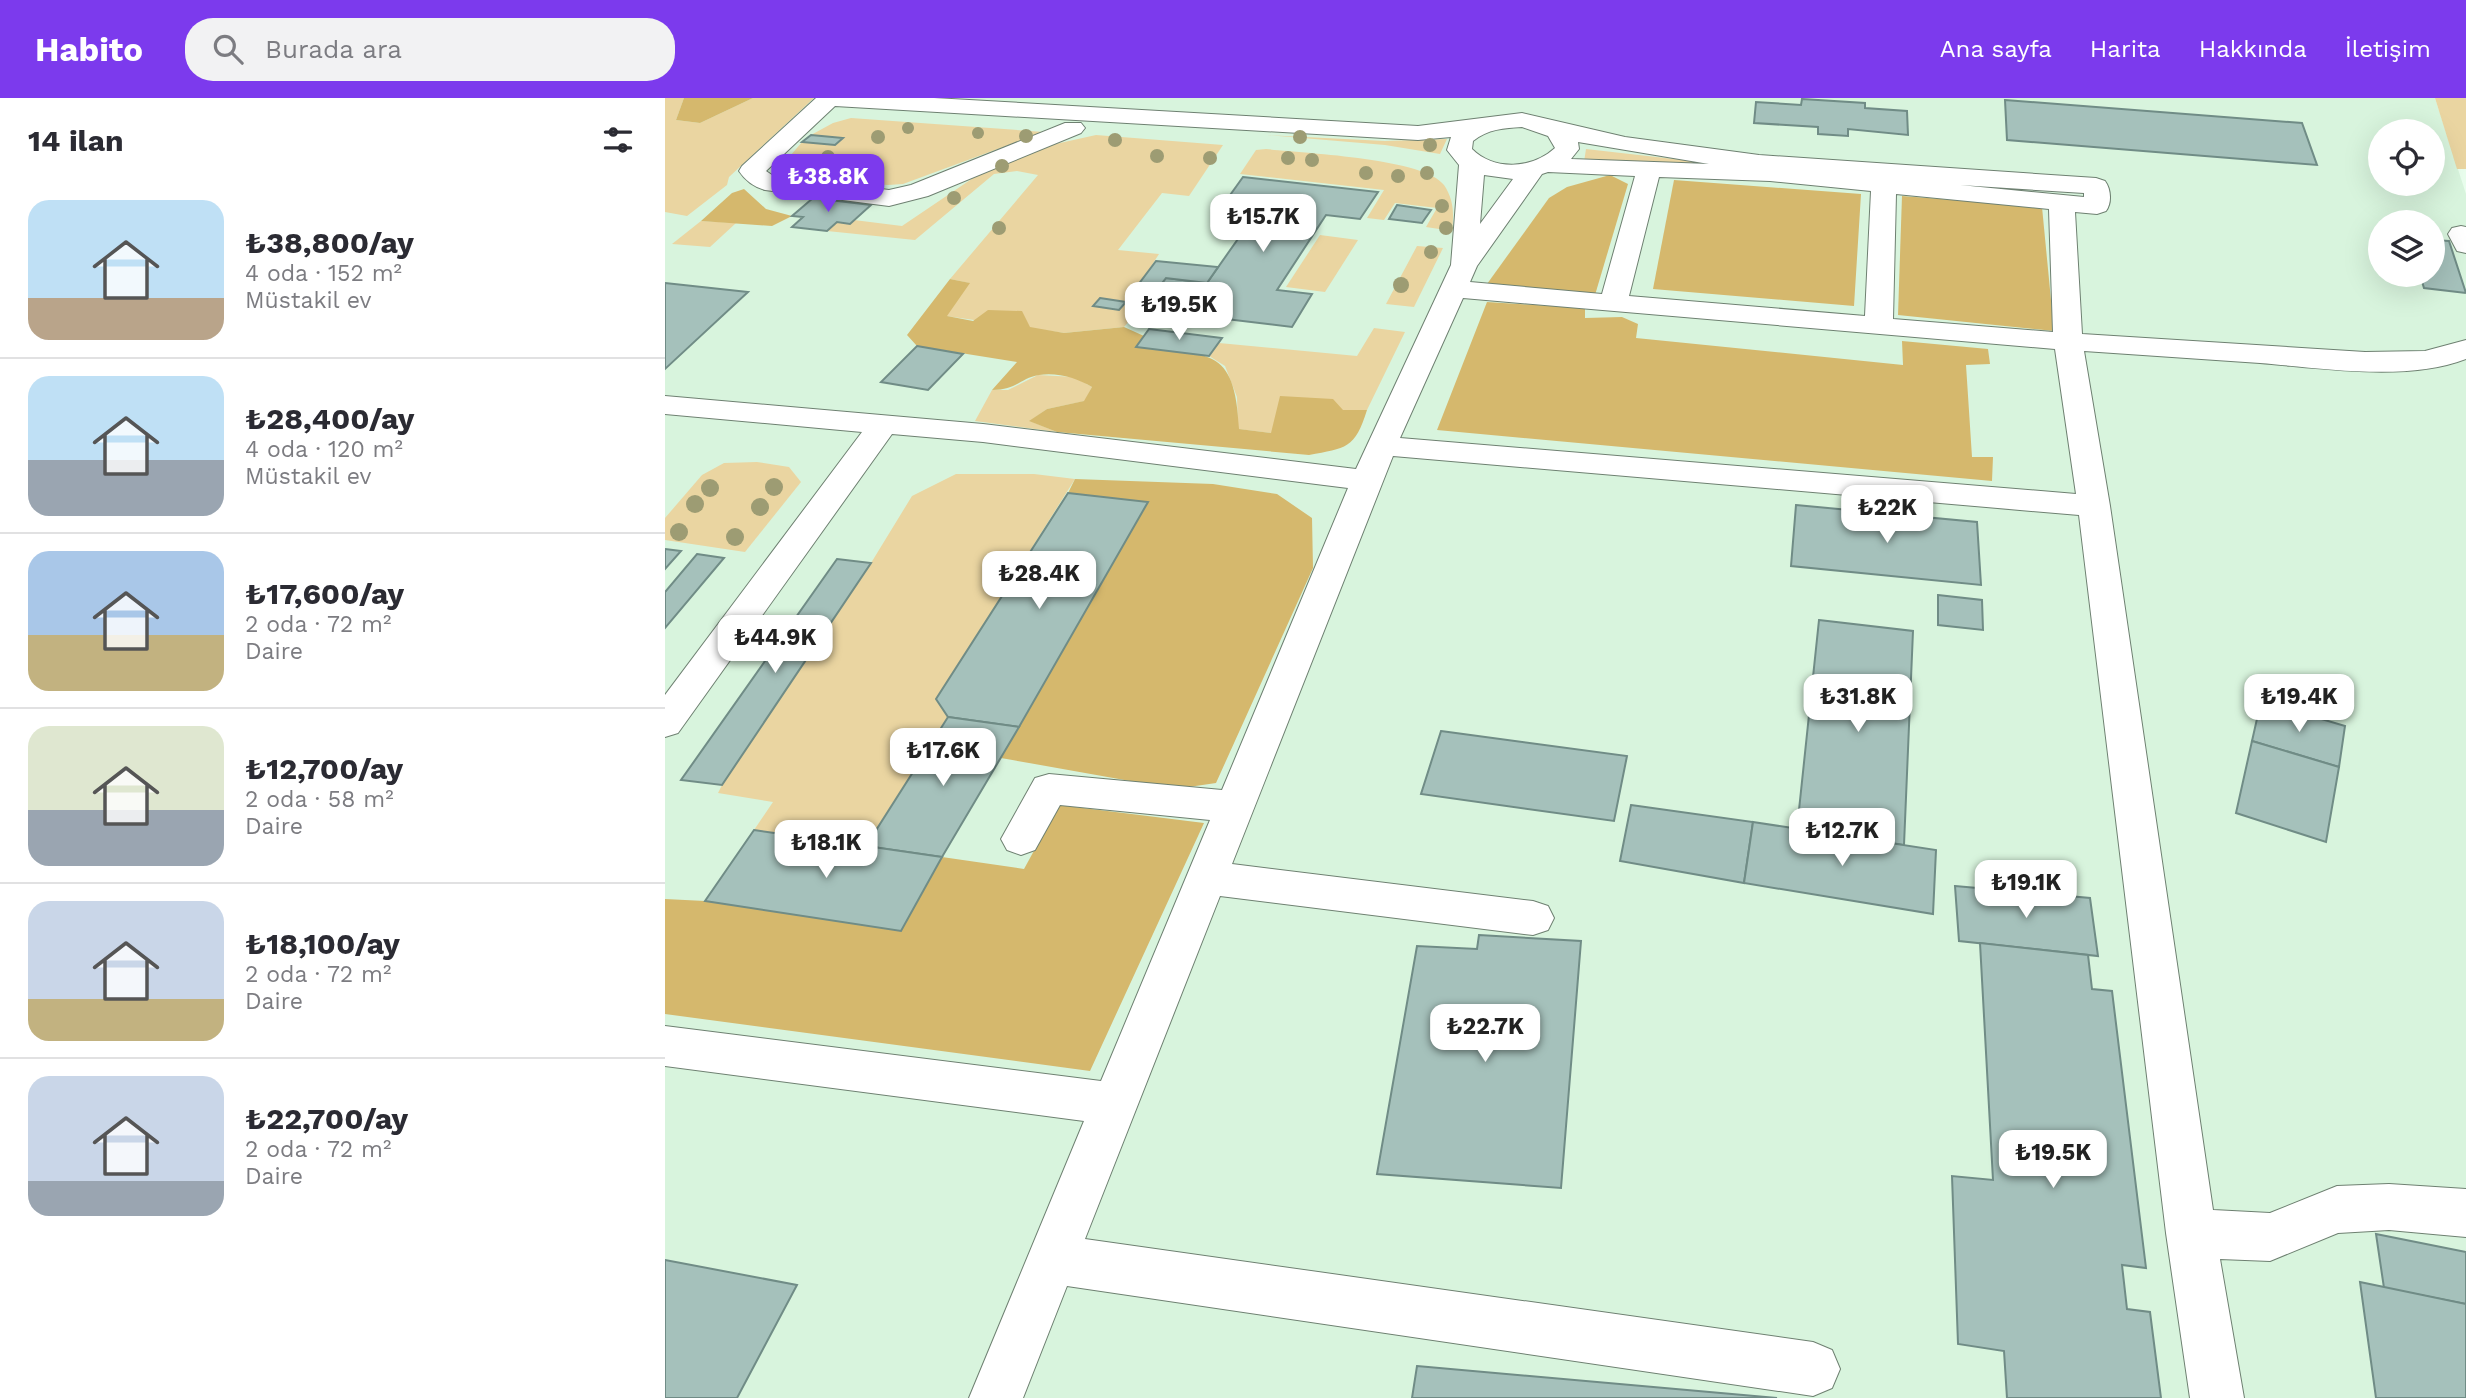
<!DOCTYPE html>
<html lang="tr">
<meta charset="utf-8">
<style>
:root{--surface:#fff;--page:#f2f2f3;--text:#2b2b33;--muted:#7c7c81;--line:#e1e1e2;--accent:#7c3aed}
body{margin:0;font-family:"Work Sans",sans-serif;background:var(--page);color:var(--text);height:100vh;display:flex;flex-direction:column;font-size:26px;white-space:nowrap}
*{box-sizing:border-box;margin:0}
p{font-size:23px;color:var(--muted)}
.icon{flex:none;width:38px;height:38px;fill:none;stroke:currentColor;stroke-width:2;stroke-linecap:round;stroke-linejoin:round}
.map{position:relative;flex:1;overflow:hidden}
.side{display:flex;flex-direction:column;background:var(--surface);width:665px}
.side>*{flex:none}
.tools{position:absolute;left:1703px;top:21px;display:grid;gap:14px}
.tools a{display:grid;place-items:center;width:77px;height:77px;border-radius:50%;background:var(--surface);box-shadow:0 7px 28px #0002;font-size:35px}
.price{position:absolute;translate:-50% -60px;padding:0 16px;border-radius:14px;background:#fff;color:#222;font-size:23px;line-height:46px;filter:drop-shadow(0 2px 4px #0008)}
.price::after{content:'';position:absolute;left:50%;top:42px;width:21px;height:16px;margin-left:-10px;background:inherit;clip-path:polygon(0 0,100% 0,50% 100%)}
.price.on{background:var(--accent);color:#fff}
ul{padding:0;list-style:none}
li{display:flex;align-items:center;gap:21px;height:175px;padding:0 28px}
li+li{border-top:2px solid var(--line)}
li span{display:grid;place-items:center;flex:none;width:196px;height:140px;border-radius:21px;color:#555}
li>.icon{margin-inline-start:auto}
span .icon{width:84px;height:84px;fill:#fffc;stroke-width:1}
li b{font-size:30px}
h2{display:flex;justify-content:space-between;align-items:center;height:84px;padding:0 28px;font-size:30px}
header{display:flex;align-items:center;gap:42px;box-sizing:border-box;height:98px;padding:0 35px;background:var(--accent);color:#fff}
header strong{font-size:33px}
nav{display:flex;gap:38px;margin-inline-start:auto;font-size:24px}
.search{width:490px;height:63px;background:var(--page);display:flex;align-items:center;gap:18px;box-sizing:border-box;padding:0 24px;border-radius:28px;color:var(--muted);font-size:26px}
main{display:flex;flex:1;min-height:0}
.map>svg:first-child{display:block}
.built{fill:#d8f4dd;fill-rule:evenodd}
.green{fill:#ead5a1}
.forest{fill:#d5b86d}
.building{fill:#a5c1bb;stroke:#708c86;stroke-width:2}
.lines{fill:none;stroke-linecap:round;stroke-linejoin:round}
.minor-casing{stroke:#6e8071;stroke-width:2}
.minor{fill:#fff;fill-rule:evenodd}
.tree{fill:#9d9c73}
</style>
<header>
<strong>Habito</strong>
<div class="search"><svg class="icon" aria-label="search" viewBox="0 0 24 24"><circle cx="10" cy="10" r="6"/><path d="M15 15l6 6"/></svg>Burada ara</div>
<nav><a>Ana sayfa</a><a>Harita</a><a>Hakkında</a><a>İletişim</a></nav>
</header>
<main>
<section class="side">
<h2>14 ilan<svg class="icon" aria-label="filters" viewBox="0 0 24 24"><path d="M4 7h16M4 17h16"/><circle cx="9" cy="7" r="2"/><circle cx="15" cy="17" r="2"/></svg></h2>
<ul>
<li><span style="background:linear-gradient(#bfe0f5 70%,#b9a48a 0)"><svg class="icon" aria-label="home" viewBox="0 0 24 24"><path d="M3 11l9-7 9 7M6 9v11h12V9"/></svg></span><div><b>₺38,800/ay</b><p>4 oda · 152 m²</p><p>Müstakil ev</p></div></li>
<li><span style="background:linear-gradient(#bfe0f5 60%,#9aa5b1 0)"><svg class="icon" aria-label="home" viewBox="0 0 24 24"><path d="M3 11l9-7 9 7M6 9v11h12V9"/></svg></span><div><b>₺28,400/ay</b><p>4 oda · 120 m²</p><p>Müstakil ev</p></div></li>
<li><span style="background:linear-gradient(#a9c7e8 60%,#c2b280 0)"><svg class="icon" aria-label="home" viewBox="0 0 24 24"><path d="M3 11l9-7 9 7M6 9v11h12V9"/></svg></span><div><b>₺17,600/ay</b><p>2 oda · 72 m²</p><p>Daire</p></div></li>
<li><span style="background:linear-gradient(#dfe7d0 60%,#9aa5b1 0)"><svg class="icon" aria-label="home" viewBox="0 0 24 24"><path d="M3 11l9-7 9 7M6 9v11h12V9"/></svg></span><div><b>₺12,700/ay</b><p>2 oda · 58 m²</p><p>Daire</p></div></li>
<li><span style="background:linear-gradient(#c9d6e8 70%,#c2b280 0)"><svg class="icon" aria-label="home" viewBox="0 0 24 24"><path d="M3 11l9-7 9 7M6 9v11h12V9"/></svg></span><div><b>₺18,100/ay</b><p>2 oda · 72 m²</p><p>Daire</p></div></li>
<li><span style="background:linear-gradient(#c9d6e8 75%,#9aa5b1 0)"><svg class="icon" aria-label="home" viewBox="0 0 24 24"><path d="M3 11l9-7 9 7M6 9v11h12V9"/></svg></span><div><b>₺22,700/ay</b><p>2 oda · 72 m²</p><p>Daire</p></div></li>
</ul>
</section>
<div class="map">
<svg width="1801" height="1300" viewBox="0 0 1801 1300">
<rect width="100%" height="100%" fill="#e9feed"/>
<path class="built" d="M 0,0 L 1770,0 L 1801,96 L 1801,1300 L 0,1300 ZM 1715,33 L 1768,33 L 1768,86 L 1715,86 ZM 1715,124 L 1768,124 L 1768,177 L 1715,177 Z"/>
<g class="green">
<path d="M 0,0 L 19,0 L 11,22 L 35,25 L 88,0 L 149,0 L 64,79 L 62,87 L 22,118 L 0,114 Z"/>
<path d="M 1770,0 L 1801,0 L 1801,71 L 1792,71 Z"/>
<path d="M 186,20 L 379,34 L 238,86 L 223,87 L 131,80 L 114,71 L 137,44 L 170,47 L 177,40 L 146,37 L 168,25 Z"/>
<path d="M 431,37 L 558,47 L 524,98 L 497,95 L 453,152 L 494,156 L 474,187 L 494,189 L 459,229 L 399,235 L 281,218 L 304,185 L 285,181 L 373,77 L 352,73 L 329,76 L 250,142 L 162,133 L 172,124 L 185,126 L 189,122 L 237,128 L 317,74 L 368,51 Z"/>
<path d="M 602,37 L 720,43 L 782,41 L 775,56 L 720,47 Z"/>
<path d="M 601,51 C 636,55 760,60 779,87 C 789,102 789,116 787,133 L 761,129 L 772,110 L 730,105 L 719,122 L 702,120 L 719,92 L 575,76 L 591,52 Z"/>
<path d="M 921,51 L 1044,65 L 1044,67 L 967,63 L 919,64 Z"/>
<path d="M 36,123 L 71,125 L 45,149 L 7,146 Z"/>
<path d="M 655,137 L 693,142 L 660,194 L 621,189 Z"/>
<path d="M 752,148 L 778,150 L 749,209 L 721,206 Z"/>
<path d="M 709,230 L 740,234 L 702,312 L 678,312 L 606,335 L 573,331 L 572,299 L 560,268 L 544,258 L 554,245 L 692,258 Z"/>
<path d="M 373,277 L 410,279 L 427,289 L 420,303 L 382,311 L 365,323 L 392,334 L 310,323 L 327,292 L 343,292 Z"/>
<path d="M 92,364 L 124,369 L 136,384 L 80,454 L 0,442 L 0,420 L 37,377 L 59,365 Z"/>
<path d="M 291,376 L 369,376 L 410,381 L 272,601 L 283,619 L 201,748 L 89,732 L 108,704 L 53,695 L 57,687 L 206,465 L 247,398 Z"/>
</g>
<g class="forest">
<path d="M 19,0 L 88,0 L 35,25 L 11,22 Z"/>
<path d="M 945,77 L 963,86 L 930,197 L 822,186 L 884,100 L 902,89 Z"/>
<path d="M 1009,82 L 1196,96 L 1189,208 L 988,191 Z"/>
<path d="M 79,91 L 101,111 L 127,118 L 107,128 L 36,123 L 67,95 Z"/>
<path d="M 1237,98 L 1377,109 L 1389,233 L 1233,217 Z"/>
<path d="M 285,181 L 305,185 L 282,218 L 308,223 L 323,212 L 357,213 L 365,229 L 399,235 L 459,229 L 479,238 L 472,249 C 543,258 570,246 574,331 L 606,335 L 615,298 L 668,301 L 678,312 L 702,312 C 690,351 681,350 644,357 L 392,334 L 364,323 L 382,311 L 419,303 L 427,289 C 412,280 392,274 374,277 C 355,280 352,292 327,292 L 352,264 L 252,248 L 242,237 Z"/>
<path d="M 822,204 L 920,210 L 920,220 L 957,219 L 973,226 L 971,240 L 1238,267 L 1237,243 L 1323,251 L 1325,266 L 1301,267 L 1307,359 L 1328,359 L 1327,383 L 772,332 Z"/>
<path d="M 410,381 L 548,386 L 612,396 L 647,420 L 648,470 L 551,685 L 510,691 L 336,660 L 482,404 L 403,395 Z"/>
<path d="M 394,707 L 539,725 L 425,973 L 0,916 L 0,801 L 40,803 L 236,833 L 277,759 L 359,771 Z"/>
</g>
<g class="building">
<path d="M 1137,1 L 1200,5 L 1200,10 L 1242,13 L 1243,37 L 1183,31 L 1183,38 L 1153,36 L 1153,29 L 1089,25 L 1091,4 L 1136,7 Z"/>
<path d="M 1340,2 L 1637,25 L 1652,67 L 1342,42 Z"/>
<path d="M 146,37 L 178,40 L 170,47 L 137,44 Z"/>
<path d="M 578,79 L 713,94 L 695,121 L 661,117 L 612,192 L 647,196 L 627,229 L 477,211 L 501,180 L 542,185 L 594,111 L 558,107 Z"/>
<path d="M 148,100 L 206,107 L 185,126 L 172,124 L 162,133 L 127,129 L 138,119 L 127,118 Z"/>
<path d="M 732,107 L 766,112 L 757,125 L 724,121 Z"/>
<path d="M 1768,142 L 1784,143 L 1801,195 L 1759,190 L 1755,177 L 1768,177 Z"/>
<path d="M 491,163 L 553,169 L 542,185 L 501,180 L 494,189 L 473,187 Z"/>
<path d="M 0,185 L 83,194 L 0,271 Z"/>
<path d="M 435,200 L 461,204 L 454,212 L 428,208 Z"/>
<path d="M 484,231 L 557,240 L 544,258 L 471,249 Z"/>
<path d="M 252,248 L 298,256 L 263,292 L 216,284 Z"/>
<path d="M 403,395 L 483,404 L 354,629 L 283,619 L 271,601 Z"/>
<path d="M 1131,407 L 1312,424 L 1316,487 L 1126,468 Z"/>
<path d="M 0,451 L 16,453 L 0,471 Z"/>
<path d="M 32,456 L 59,460 L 0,530 L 0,494 Z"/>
<path d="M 172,461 L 206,465 L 57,687 L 16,682 Z"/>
<path d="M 1273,497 L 1317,502 L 1318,532 L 1273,527 Z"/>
<path d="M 1154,522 L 1248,533 L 1239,747 L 1132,731 Z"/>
<path d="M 1596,603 L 1680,628 L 1674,669 L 1587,643 Z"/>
<path d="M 283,619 L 354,629 L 277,759 L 201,748 Z"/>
<path d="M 776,633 L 962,658 L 949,723 L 756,696 Z"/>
<path d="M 1587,643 L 1674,669 L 1661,744 L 1571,715 Z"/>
<path d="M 966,707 L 1088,724 L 1079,785 L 955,763 Z"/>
<path d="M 1088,724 L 1271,752 L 1268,816 L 1079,785 Z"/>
<path d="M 89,732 L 201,748 L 277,759 L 236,833 L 40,803 Z"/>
<path d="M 1290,788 L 1425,800 L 1433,858 L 1294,843 Z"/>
<path d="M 814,837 L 916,843 L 896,1090 L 712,1076 L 752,848 L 812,851 Z"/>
<path d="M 1315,845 L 1423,857 L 1427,891 L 1447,893 L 1481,1170 L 1457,1167 L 1462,1211 L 1485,1214 L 1496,1300 L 1342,1300 L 1339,1253 L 1293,1246 L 1287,1078 L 1328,1082 Z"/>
<path d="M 1711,1136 L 1801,1154 L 1801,1206 L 1719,1190 Z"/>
<path d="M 0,1162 L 132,1187 L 72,1300 L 0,1300 Z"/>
<path d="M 1695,1184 L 1801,1206 L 1801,1300 L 1711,1300 Z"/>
<path d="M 752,1268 L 1112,1300 L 747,1300 Z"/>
</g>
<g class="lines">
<g class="minor-casing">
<g id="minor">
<path d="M 151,0 L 269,0 L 753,28 L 857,15 L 960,39 L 1094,57 L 1431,80 L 1440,83 C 1446,91 1447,105 1441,113 L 1432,116 L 1410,114 L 1417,236 L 1700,254 L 1760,253 L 1801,242 L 1801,261 C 1743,284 1656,270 1595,265 C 1536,261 1478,257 1419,253 L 1445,408 L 1548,1112 L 1605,1115 L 1672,1088 L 1724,1086 L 1801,1091 L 1801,1139 L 1724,1132 L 1673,1135 L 1605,1163 L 1555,1161 L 1579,1300 L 1525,1300 L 1501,1135 L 1414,417 L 728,358 L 567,766 L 868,803 L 883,808 L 889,820 L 883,832 L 868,837 L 555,798 L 420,1141 L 1148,1244 L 1167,1252 L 1175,1271 L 1167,1290 L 1148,1298 L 402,1188 L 358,1300 L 304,1300 L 419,1023 L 0,968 L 0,928 L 436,983 L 545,722 L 395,707 L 370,752 L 356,757 L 342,752 L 336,741 L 370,680 L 384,676 L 557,692 L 683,390 L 318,344 L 227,336 L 13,635 L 0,639 L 0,597 L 197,334 L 0,316 L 0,298 L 318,326 L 691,371 L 786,167 L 794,67 L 782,52 L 786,39 L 753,42 L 170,8 L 101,73 L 107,77 L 224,92 L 246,87 L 400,25 L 416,25 L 420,30 L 416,35 L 263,98 L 224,108 L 100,92 C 89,89 80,82 74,73 L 77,68 ZM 857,29 L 883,38 L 890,50 C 867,71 829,73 807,51 L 808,43 C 823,31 839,30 857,29 ZM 913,44 L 1044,66 L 906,61 L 914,51 ZM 883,74 L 970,78 L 937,196 L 805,184 L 812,168 L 877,76 ZM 819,77 L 848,81 L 815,126 ZM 994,79 L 1105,83 L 1206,93 L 1200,218 L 964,198 ZM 1295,87 L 1419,95 L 1419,99 ZM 1231,96 L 1384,111 L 1388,234 L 1228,221 ZM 798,200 L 1390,251 L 1411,396 L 735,340 Z"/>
<path d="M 1796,128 L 1801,129 L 1801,155 L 1792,153 L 1783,136 L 1787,130 Z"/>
</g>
</g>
<use href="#minor" class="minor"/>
</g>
<g class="tree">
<circle cx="243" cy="30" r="6"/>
<circle cx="313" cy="35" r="6"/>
<circle cx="361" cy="38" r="7"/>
<circle cx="213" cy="39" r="7"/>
<circle cx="635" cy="39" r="7"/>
<circle cx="450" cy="42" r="7"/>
<circle cx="765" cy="47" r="7"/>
<circle cx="492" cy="58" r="7"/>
<circle cx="163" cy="59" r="7"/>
<circle cx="545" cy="60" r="7"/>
<circle cx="623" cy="60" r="7"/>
<circle cx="647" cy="62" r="7"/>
<circle cx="337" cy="68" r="7"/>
<circle cx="701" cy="75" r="7"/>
<circle cx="762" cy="75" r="7"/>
<circle cx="733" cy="78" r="7"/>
<circle cx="289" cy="100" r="7"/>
<circle cx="777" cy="108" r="7"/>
<circle cx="334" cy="130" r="7"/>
<circle cx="781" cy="130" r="7"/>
<circle cx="766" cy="154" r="7"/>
<circle cx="736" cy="187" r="8"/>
<circle cx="109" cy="389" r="9"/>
<circle cx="45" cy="390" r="9"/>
<circle cx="30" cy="406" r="9"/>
<circle cx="95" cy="409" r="9"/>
<circle cx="14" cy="434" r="9"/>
<circle cx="70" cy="439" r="9"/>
</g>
</svg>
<div class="tools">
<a><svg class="icon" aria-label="locate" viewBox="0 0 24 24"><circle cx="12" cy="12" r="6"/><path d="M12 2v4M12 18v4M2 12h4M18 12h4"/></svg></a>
<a><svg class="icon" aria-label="layers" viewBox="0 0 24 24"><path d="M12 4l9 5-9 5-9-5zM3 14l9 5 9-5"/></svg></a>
</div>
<b class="price on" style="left:163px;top:116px">₺38.8K</b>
<b class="price" style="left:598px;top:156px">₺15.7K</b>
<b class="price" style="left:514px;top:244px">₺19.5K</b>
<b class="price" style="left:1222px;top:447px">₺22K</b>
<b class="price" style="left:374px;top:513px">₺28.4K</b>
<b class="price" style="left:110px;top:577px">₺44.9K</b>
<b class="price" style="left:1193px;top:636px">₺31.8K</b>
<b class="price" style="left:1634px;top:636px">₺19.4K</b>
<b class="price" style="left:278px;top:690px">₺17.6K</b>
<b class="price" style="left:1177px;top:770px">₺12.7K</b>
<b class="price" style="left:161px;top:782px">₺18.1K</b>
<b class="price" style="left:1361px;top:822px">₺19.1K</b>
<b class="price" style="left:820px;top:966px">₺22.7K</b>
<b class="price" style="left:1388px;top:1092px">₺19.5K</b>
</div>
</main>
